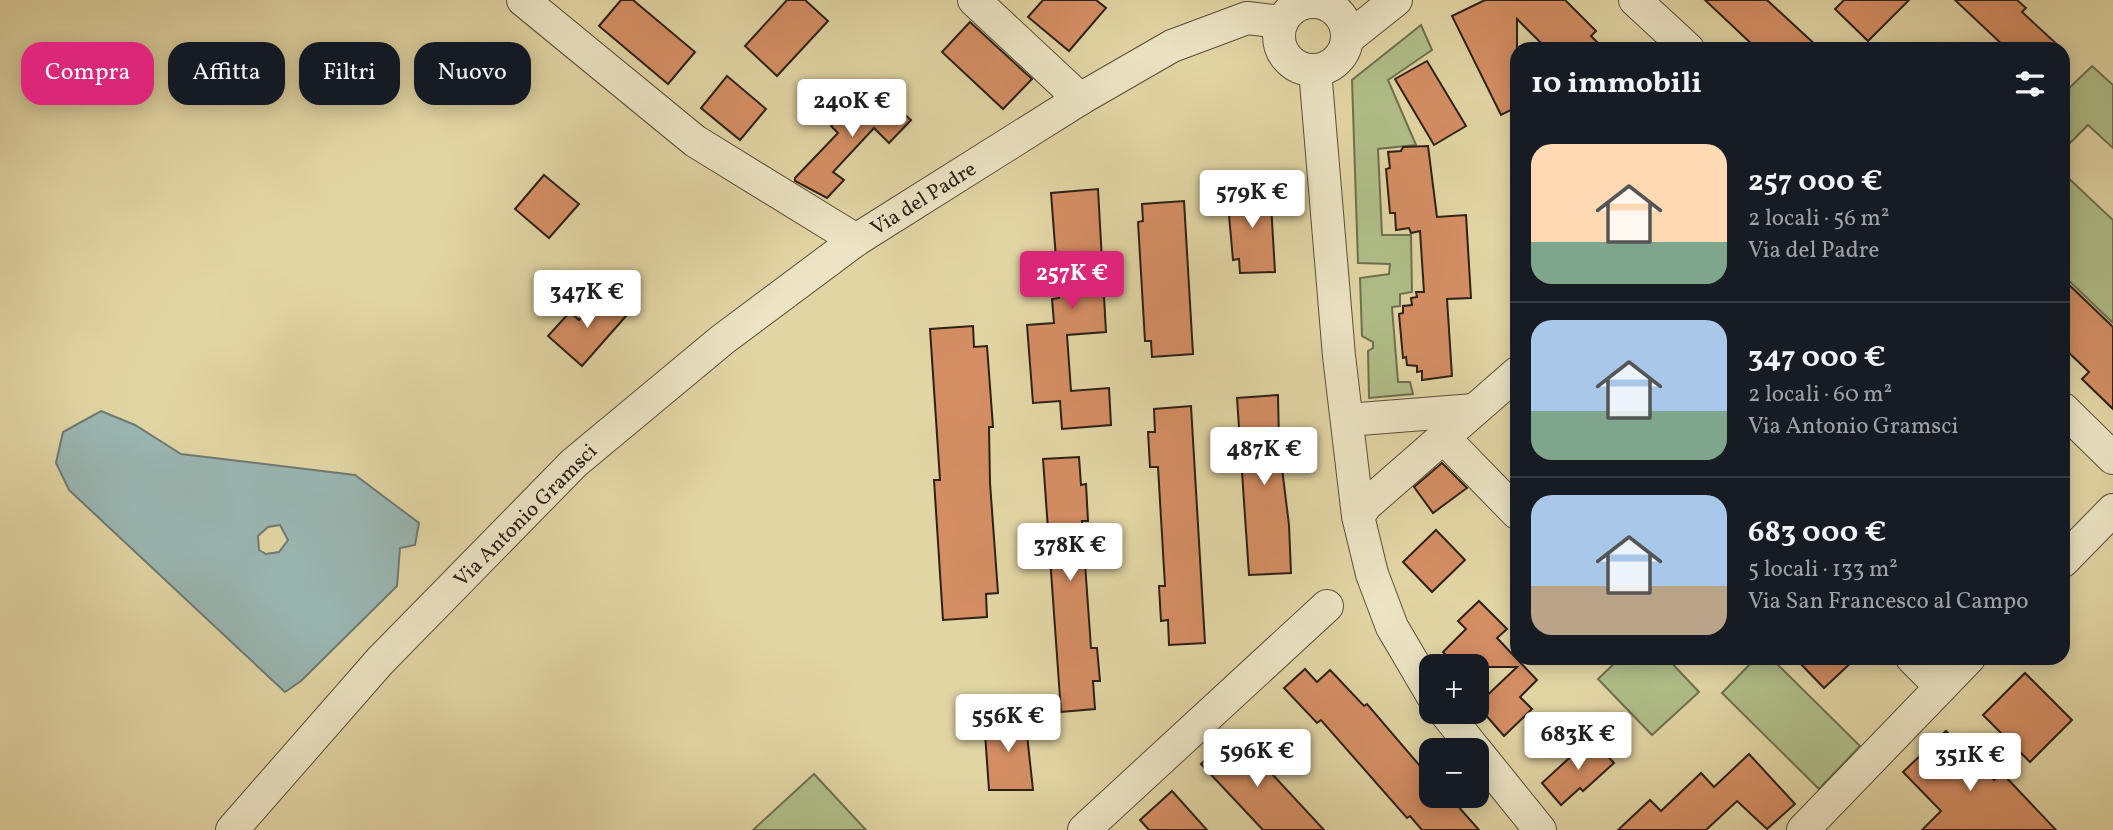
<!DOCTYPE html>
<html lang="it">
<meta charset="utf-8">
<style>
:root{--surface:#171b24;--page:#242831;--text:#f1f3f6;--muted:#9ea1a6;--line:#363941;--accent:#db2777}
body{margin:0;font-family:Vollkorn,serif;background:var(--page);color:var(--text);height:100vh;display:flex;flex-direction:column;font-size:26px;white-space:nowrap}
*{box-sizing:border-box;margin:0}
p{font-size:23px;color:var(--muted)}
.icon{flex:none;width:38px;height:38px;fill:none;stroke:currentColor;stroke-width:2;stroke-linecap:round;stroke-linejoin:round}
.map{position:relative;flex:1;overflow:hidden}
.sheet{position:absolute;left:1510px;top:42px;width:560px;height:623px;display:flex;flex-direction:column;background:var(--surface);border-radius:21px;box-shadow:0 4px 18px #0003}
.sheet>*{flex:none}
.top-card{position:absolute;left:21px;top:42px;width:665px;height:63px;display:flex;gap:14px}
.buttons{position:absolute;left:1419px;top:654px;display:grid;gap:14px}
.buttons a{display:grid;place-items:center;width:70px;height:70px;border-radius:14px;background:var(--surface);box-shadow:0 4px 18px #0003;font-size:35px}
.price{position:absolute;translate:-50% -60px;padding:0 16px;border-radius:7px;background:#fff;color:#222;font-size:23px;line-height:46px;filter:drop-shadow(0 2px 4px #0008)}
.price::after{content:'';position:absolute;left:50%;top:42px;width:21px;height:16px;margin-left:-10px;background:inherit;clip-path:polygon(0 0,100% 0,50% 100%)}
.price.on{background:var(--accent);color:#fff}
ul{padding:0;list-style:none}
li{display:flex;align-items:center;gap:21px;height:175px;padding:0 21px}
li+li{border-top:2px solid var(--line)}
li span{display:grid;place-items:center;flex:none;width:196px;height:140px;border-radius:21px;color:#555}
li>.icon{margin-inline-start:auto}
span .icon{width:84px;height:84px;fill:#fffc;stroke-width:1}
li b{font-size:30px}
h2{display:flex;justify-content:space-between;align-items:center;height:84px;padding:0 21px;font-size:30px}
.tag{padding:0 24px;border-radius:21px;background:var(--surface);box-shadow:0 4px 18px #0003;font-size:24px;line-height:63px}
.tag.on{background:var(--accent);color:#fff}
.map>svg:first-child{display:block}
.green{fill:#b0be88;stroke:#6e7050;stroke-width:2}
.water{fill:#9ab6b2;stroke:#6e7a74;stroke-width:2;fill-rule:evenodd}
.building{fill:#d58e64;stroke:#2c2118;stroke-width:2}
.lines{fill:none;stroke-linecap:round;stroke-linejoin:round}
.minor-casing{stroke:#5a4e3b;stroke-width:34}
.minor{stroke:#ece4c4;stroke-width:32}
.labels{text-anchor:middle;stroke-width:6;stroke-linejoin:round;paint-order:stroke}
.street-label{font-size:21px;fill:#2c2118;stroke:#ece4c4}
</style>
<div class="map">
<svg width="2113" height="830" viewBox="0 0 2113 830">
<rect width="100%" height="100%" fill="#e2d5a4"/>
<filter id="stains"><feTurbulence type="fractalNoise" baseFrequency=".00286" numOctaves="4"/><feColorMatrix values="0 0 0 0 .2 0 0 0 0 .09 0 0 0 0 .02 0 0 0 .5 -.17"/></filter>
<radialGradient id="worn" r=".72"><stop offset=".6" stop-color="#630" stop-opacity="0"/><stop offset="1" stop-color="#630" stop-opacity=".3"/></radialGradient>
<g class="green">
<path d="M 1421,25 L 1432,50 L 1388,80 L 1416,145 L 1378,149 L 1382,235 L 1411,235 L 1412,292 L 1400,294 L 1400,306 L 1392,307 L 1398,382 L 1410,382 L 1413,394 L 1369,398 L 1368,351 L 1373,348 L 1373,342 L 1362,336 L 1360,278 L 1389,274 L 1390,264 L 1358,263 L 1352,80 Z"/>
<path d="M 2092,66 L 2113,85 L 2113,148 L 2088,125 L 2063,150 L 2063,94 Z"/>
<path d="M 2063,173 L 2113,220 L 2113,323 L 2063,275 Z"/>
<path d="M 1620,658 L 1667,658 L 1699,692 L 1652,735 L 1598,679 Z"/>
<path d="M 1756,658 L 1771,658 L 1860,746 L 1819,789 L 1722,693 Z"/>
<path d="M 814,774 L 866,830 L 753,830 Z"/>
</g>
<path class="water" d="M 101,411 L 135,425 L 181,454 L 355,475 L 419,523 L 415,545 L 400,548 L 397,586 L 301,681 L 285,692 L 69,490 L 56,463 L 63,432 ZM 280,525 L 288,540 L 279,552 L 266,554 L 259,550 L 258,536 L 268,527 Z"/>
<g class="building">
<path d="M 621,0 L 633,0 L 695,52 L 668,84 L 599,26 Z"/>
<path d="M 787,0 L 805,0 L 828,21 L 777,76 L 745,46 Z"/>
<path d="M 1043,0 L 1096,0 L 1106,8 L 1069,51 L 1028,17 Z"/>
<path d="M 1485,0 L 1565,0 L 1596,31 L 1591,36 L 1604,49 L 1547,49 L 1517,19 L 1517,107 L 1501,115 L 1452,16 Z"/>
<path d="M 1705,0 L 1767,0 L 1820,49 L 1757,49 Z"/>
<path d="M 1844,0 L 1909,0 L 1868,41 L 1835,9 Z"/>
<path d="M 1955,0 L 2017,0 L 2026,8 L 2022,12 L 2062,49 L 2007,49 Z"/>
<path d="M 970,22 L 1032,79 L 1003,109 L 942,52 Z"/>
<path d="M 1427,61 L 1466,126 L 1434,145 L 1395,79 Z"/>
<path d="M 727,76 L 766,109 L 740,140 L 701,108 Z"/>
<path d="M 871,85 L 911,120 L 889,143 L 874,128 L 833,172 L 844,180 L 827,198 L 795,181 L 795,178 L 838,133 L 831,126 Z"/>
<path d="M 1428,146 L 1437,217 L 1466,215 L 1471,298 L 1447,299 L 1452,376 L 1422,380 L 1422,371 L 1417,372 L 1417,366 L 1407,365 L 1406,357 L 1403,358 L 1399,314 L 1403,313 L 1403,306 L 1412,305 L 1411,298 L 1417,297 L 1416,292 L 1424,292 L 1420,231 L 1411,233 L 1409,228 L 1396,230 L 1395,213 L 1390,213 L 1386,169 L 1390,168 L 1388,152 L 1401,151 L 1403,147 Z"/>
<path d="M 544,175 L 579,204 L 549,238 L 515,209 Z"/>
<path d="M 1270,187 L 1275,272 L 1240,273 L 1239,259 L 1233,260 L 1228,204 L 1234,203 L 1233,188 Z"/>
<path d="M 1098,189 L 1106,332 L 1067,335 L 1071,391 L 1109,388 L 1111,425 L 1062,429 L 1060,401 L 1033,403 L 1027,325 L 1054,323 L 1052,299 L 1059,298 L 1051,193 Z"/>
<path d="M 1184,201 L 1193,354 L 1152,357 L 1151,341 L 1145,341 L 1138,222 L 1143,221 L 1142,204 Z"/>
<path d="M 2063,279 L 2113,327 L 2113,409 L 2082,379 L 2089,372 L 2063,347 Z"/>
<path d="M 601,295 L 626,316 L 582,366 L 548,336 L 570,312 L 579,320 Z"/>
<path d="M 973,326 L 974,347 L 987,346 L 993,427 L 989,427 L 990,483 L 998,593 L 986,594 L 987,617 L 943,620 L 934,480 L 940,480 L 930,329 Z"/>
<path d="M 1278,395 L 1279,444 L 1289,525 L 1291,573 L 1249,575 L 1237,398 Z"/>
<path d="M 1191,406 L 1205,643 L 1169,645 L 1168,620 L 1161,621 L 1159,586 L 1165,586 L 1158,467 L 1150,467 L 1148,432 L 1155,432 L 1154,409 Z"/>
<path d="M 1079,457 L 1081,485 L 1086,484 L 1088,521 L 1082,521 L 1091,648 L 1097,648 L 1100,681 L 1093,681 L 1095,709 L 1061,712 L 1043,459 Z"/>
<path d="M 1442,463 L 1467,488 L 1433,513 L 1414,487 Z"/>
<path d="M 1436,530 L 1465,560 L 1432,592 L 1403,562 Z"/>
<path d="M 1479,601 L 1507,629 L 1497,638 L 1537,680 L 1520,697 L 1532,709 L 1504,736 L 1477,705 L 1517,667 L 1457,667 L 1443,652 L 1466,629 L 1458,621 Z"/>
<path d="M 1795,658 L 1856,658 L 1824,688 Z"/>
<path d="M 1305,669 L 1317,682 L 1330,670 L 1364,706 L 1367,704 L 1432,780 L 1432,796 L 1449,796 L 1479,830 L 1422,830 L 1410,816 L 1407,818 L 1321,720 L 1317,723 L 1284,688 Z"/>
<path d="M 2025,673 L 2072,720 L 2030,762 L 1983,715 Z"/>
<path d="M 1025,716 L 1033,790 L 989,790 L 984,719 Z"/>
<path d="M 1946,731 L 1994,780 L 2002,773 L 2056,830 L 1922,830 L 1941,811 L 1903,772 Z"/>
<path d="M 1234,733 L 1324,830 L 1263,830 L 1201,764 Z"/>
<path d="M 1591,738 L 1614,763 L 1583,791 L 1580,788 L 1561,805 L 1542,783 Z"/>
<path d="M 1749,754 L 1795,804 L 1767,829 L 1737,801 L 1706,830 L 1618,830 L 1650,800 L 1661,811 L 1701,773 L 1714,787 Z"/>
<path d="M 1172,791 L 1207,830 L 1149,830 L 1140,820 Z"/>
</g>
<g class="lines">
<g class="minor-casing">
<g id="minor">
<path d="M 523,0 L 695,141 L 856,240"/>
<path d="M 974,0 L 1080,99"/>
<path d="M 1635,0 L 1688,49"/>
<circle cx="1313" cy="36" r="34"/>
<path d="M 1347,39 L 1396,0"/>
<path d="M 1315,70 L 1339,356 L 1358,516 L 1372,574 L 1392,627 L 1432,695"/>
<path d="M 2063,409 L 2113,458"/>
<path d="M 1347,420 L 1474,410"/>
<path d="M 1443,437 L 1517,513"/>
<path d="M 1358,516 L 1366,505 L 1517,373"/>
<path d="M 2063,561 L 2113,510"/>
<path d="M 1912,658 L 1941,687"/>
<path d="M 1445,712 L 1476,751"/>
<path d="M 1477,752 L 1540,830"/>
<path d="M 232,830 L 380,661 L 574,463 L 722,340 L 856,240 L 1080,99 L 1172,46 L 1247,18 L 1282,22"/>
<path d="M 1084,830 L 1327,606"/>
<path d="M 1803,830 L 1969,658"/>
</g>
</g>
<use href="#minor" class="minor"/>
</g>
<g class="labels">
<g class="street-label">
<text transform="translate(923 198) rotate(-32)" y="7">Via del Padre</text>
<text transform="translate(525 515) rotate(-45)" y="7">Via Antonio Gramsci</text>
</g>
</g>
<rect width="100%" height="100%" filter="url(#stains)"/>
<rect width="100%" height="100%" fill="url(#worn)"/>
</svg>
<div class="buttons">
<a>+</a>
<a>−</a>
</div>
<b class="price" style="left:852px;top:139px">240K €</b>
<b class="price" style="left:1252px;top:230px">579K €</b>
<b class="price on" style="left:1072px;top:311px">257K €</b>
<b class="price" style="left:587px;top:330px">347K €</b>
<b class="price" style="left:1264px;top:487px">487K €</b>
<b class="price" style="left:1070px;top:583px">378K €</b>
<b class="price" style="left:1008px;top:754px">556K €</b>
<b class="price" style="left:1578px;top:772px">683K €</b>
<b class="price" style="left:1257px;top:789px">596K €</b>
<b class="price" style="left:1970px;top:793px">351K €</b>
<div class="top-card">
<a class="tag on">Compra</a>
<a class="tag">Affitta</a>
<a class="tag">Filtri</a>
<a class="tag">Nuovo</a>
</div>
<section class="sheet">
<h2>10 immobili<svg class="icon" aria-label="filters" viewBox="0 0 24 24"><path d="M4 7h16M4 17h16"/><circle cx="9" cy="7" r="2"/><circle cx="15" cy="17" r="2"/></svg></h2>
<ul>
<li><span style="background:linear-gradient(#ffd9b3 70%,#7fa58c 0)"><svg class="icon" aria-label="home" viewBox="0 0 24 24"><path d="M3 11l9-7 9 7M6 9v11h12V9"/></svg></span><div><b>257 000 €</b><p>2 locali · 56 m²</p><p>Via del Padre</p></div></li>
<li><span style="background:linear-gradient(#a9c7e8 65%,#7fa58c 0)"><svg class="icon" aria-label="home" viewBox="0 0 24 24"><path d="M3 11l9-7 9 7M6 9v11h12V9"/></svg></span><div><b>347 000 €</b><p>2 locali · 60 m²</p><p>Via Antonio Gramsci</p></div></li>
<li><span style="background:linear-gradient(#a9c7e8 65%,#b9a48a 0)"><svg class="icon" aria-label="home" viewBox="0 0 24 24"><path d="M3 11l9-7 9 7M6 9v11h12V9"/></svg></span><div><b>683 000 €</b><p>5 locali · 133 m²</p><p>Via San Francesco al Campo</p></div></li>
</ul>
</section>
</div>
